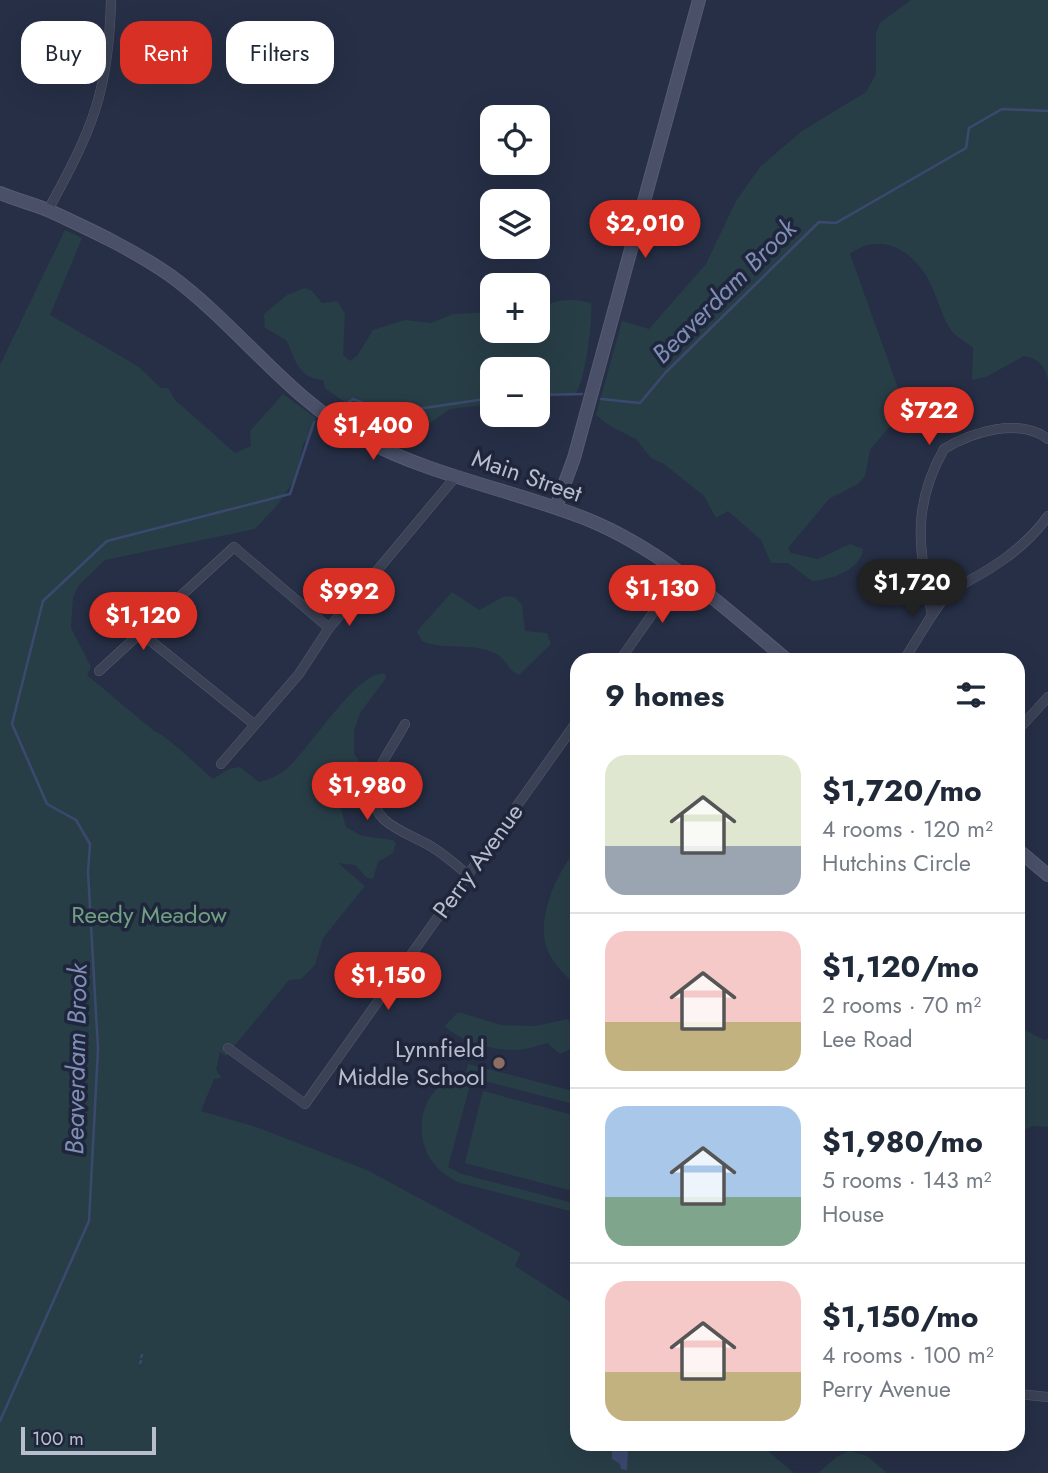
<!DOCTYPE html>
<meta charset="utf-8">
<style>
:root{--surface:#fff;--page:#f2f2f3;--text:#1f2937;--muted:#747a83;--line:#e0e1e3;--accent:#d93025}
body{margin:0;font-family:Jost,sans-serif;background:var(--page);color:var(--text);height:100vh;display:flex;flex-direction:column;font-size:26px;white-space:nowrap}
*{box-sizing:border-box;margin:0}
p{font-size:23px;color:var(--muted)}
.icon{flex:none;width:38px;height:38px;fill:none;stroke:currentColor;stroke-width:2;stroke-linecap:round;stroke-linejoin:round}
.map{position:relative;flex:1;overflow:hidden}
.panel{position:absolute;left:570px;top:653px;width:455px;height:798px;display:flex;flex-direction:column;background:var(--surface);border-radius:21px;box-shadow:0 7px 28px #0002}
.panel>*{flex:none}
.guide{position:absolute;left:21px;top:21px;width:444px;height:63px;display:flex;gap:14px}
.fabs{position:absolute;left:480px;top:105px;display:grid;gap:14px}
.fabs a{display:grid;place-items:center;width:70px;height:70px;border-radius:14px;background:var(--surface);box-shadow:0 7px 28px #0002;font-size:35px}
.scale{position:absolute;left:21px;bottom:18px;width:135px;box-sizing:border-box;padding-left:7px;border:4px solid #b9bece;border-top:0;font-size:19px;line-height:24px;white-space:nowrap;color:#b9bece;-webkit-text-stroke:5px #1f263b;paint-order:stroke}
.price{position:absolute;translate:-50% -60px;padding:0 16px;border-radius:24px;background:var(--accent);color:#fff;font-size:23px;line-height:46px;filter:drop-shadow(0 2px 4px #0008)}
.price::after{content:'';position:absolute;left:50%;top:42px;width:21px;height:16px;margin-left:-10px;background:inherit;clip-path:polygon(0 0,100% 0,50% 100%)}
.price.on{background:#222;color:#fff}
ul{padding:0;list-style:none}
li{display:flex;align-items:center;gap:21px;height:175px;padding:0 35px}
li+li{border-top:2px solid var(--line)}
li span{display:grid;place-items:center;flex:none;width:196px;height:140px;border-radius:21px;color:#555}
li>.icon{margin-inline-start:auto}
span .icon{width:84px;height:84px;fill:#fffc;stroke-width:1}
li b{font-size:30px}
h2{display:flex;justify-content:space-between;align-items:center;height:84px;padding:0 35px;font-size:30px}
.tag{padding:0 24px;border-radius:21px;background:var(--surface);box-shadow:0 7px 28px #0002;font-size:24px;line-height:63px}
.tag.on{background:var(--accent);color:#fff}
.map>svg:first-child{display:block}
.green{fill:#283e47}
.water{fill:#3c496f}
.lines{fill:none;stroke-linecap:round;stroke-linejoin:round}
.stream{stroke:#3c496f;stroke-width:2.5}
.street-casing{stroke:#575c6f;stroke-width:10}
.secondary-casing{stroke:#575c6f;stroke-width:14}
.street{stroke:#3b4255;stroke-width:9}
.secondary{stroke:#495068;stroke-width:12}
.education-dot{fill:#8d6e63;stroke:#1f263b;stroke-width:2.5}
.labels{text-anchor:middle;stroke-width:7;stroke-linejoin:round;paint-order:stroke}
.street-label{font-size:24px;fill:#b9bece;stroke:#1f263b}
.park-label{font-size:24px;fill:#6fa082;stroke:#1f263b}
.poi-label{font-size:24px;fill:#b9bece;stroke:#1f263b;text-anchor:end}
.water-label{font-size:26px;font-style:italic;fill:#7f8eb7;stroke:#1f263b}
</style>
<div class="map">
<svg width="1048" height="1473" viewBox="0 0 1048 1473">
<rect width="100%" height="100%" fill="#262f46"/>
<g class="green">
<path d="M 911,0 L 1048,0 L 1048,380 C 1044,365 1039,359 1024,356 L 986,377 L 972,380 L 973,348 C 965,340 955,338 949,327 C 940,311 936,293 927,277 C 910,248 878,232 850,254 L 898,388 L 903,394 L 905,408 L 870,450 L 865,476 L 858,484 L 829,499 L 788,548 L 791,553 L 818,559 L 850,544 L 863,549 C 861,570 831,580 812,581 L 788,563 L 771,563 L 761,540 L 728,511 L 716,518 L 704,496 L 664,464 L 651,458 L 636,439 L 610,426 L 596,415 L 622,321 L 649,329 L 706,264 L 736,201 L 760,167 L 802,131 L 866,92 L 876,74 L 876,33 L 880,23 Z"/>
<path d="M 65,230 L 82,238 L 50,315 L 139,367 L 161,388 L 168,388 L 175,400 L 235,453 L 251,446 L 250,431 L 283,394 L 316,418 L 314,430 L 303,444 L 296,477 L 279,503 L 255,529 L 105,560 L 78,586 L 73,597 L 71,628 L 91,667 L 87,675 L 154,731 C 164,733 201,769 213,779 L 229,769 L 240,767 L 259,782 C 268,780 277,776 284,771 C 308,753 357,669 385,674 L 386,678 L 360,713 L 354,731 L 354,754 L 364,767 L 367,777 L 359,783 L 345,787 L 339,802 L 346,827 L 362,836 L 393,840 L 396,843 L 393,853 L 378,862 L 373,879 L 367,878 L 355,865 L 338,863 L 365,886 L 323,938 L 315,965 L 301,979 L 289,980 L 226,1056 L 220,1052 L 216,1070 L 222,1078 L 214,1079 L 201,1111 L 259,1128 L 367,1170 L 521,1253 L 515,1266 L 577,1306 L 578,1444 L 760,1444 L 794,1473 L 0,1473 L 0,365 Z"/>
<path d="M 304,288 L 312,291 L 322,303 L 337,301 L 345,314 L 343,355 L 350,361 L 357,356 L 373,330 L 405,320 L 431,323 L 453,314 L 491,312 L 492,331 L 537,331 L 537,311 C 554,298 571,298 591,303 C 593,319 585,385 574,396 L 546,395 L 537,399 L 537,369 L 492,369 L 492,404 L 450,409 L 423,428 L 393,428 L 371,421 L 325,388 L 323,380 C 296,377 296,359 286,340 L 265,328 L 264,314 L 287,295 Z"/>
<path d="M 452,592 L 479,610 L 505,596 L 515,597 L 522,605 L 525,631 L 547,633 L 551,644 L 519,675 C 507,670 506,658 495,653 C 472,642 446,651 422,641 L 417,631 Z"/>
<path d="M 577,848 L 577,987 C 567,977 552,963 547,949 C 536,916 557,873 577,848 Z"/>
<path d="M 458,1012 L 501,1025 L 535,1026 L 568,1019 L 572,1024 L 570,1049 L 560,1054 L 547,1043 C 537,1046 525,1050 514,1050 C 495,1051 457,1040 445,1026 Z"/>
<path d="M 1018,1026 L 1044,1040 L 1048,1039 L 1048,1127 L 1033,1126 L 1019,1132 Z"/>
<path d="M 468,1064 L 577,1092 L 577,1105 L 489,1082 L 471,1081 L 448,1167 L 462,1174 L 577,1204 L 577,1213 L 461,1183 C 406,1162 409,1087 466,1072 Z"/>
<path d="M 483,1091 L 577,1116 L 577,1192 L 465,1163 Z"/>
<path d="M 849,1451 L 867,1456 L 887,1473 L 818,1473 L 838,1456 Z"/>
</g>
<path class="water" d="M 618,1446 L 628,1451 L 627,1470 L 621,1469 L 620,1464 L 612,1459 L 612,1451 Z"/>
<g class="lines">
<g class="stream">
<path d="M 537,395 L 582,394"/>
<path d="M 601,399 L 640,403 L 666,372 L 819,222 L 836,223 L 966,148 L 969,128 L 1002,109 L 1048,111"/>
<path d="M 341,408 L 353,399 L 390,413 L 492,398"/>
<path d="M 141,1357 L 142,1355"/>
<path d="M 140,1363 L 141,1361"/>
<path d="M 0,1421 L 89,1221 L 98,1049 L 88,872 L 90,844 L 76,820 L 47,804 L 12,724 L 43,601 L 107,541 L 290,494 L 314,422"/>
</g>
<g class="street-casing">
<g id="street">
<path d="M 48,210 C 92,130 109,92 111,0"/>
<path d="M 927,580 L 949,591 C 986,573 1024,550 1048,516"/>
<path d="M 932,615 L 949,591"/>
<path d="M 141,633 L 254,724"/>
<path d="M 620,660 L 681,573"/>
<path d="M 904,660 L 932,615 C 920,551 910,509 944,449 C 972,432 1019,417 1048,439"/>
<path d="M 99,671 L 234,547 L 329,628"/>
<path d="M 405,724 C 395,743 376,767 374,788 C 369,822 401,830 425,843 C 441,851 455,864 469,876"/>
<path d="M 1018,730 L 1048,697"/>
<path d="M 221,764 L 299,674 L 329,628 L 457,475"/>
<path d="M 228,1048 L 305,1104 L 578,720"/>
<path d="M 1018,1394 L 1048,1397"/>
</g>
</g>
<g class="secondary-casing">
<g id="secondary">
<path d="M 0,193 C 16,200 34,204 50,211 C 91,230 134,250 171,276 C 239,326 290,401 365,440 C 432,476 517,491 589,520 C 664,551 725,608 787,660"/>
<path d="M 556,507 L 574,458 L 699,0"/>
<path d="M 1018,850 L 1048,875"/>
</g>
</g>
<use href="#street" class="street"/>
<use href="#secondary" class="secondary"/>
</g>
<circle class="education-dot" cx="499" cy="1063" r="7"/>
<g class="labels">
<g class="street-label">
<text transform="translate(527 476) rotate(19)" y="8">Main Street</text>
<text transform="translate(478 861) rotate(-54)" y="8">Perry Avenue</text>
</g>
<g class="park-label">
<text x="149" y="923">Reedy Meadow</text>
</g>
<g class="poi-label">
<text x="485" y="1057">Lynnfield<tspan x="485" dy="28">Middle School</tspan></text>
</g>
<g class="water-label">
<text transform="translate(724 291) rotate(-45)" y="9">Beaverdam Brook</text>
<text transform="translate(76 1059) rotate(-89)" y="9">Beaverdam Brook</text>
</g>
</g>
</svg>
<div class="fabs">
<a><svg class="icon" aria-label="locate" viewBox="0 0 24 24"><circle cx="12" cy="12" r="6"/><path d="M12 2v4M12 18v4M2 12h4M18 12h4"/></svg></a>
<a><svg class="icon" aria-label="layers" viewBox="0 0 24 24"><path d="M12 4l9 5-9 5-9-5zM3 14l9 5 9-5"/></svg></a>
<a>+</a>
<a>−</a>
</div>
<div class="scale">100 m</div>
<b class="price" style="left:645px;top:260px">$2,010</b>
<b class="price" style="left:929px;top:447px">$722</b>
<b class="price" style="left:373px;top:462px">$1,400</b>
<b class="price on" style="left:912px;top:619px">$1,720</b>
<b class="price" style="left:662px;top:625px">$1,130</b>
<b class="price" style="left:349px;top:628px">$992</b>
<b class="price" style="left:143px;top:652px">$1,120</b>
<b class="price" style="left:367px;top:822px">$1,980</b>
<b class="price" style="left:388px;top:1012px">$1,150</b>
<div class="guide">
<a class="tag">Buy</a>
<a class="tag on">Rent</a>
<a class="tag">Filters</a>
</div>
<section class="panel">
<h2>9 homes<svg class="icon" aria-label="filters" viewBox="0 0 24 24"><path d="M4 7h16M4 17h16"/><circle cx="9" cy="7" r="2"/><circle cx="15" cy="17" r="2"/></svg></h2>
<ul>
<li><span style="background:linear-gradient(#dfe7d0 65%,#9aa5b1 0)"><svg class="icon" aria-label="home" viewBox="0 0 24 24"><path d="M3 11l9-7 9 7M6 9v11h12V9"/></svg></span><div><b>$1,720/mo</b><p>4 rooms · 120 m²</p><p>Hutchins Circle</p></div></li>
<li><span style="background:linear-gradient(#f6c9c9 65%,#c2b280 0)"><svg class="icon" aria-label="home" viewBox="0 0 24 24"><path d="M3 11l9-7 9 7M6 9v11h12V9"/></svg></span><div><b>$1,120/mo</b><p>2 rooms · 70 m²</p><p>Lee Road</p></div></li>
<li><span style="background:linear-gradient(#a9c7e8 65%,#7fa58c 0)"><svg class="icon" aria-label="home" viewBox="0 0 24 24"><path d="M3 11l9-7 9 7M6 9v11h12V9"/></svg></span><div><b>$1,980/mo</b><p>5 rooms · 143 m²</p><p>House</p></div></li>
<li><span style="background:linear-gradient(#f6c9c9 65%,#c2b280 0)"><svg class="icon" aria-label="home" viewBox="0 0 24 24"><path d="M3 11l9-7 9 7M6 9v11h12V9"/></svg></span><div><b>$1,150/mo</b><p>4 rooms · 100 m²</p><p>Perry Avenue</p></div></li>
</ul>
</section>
</div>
